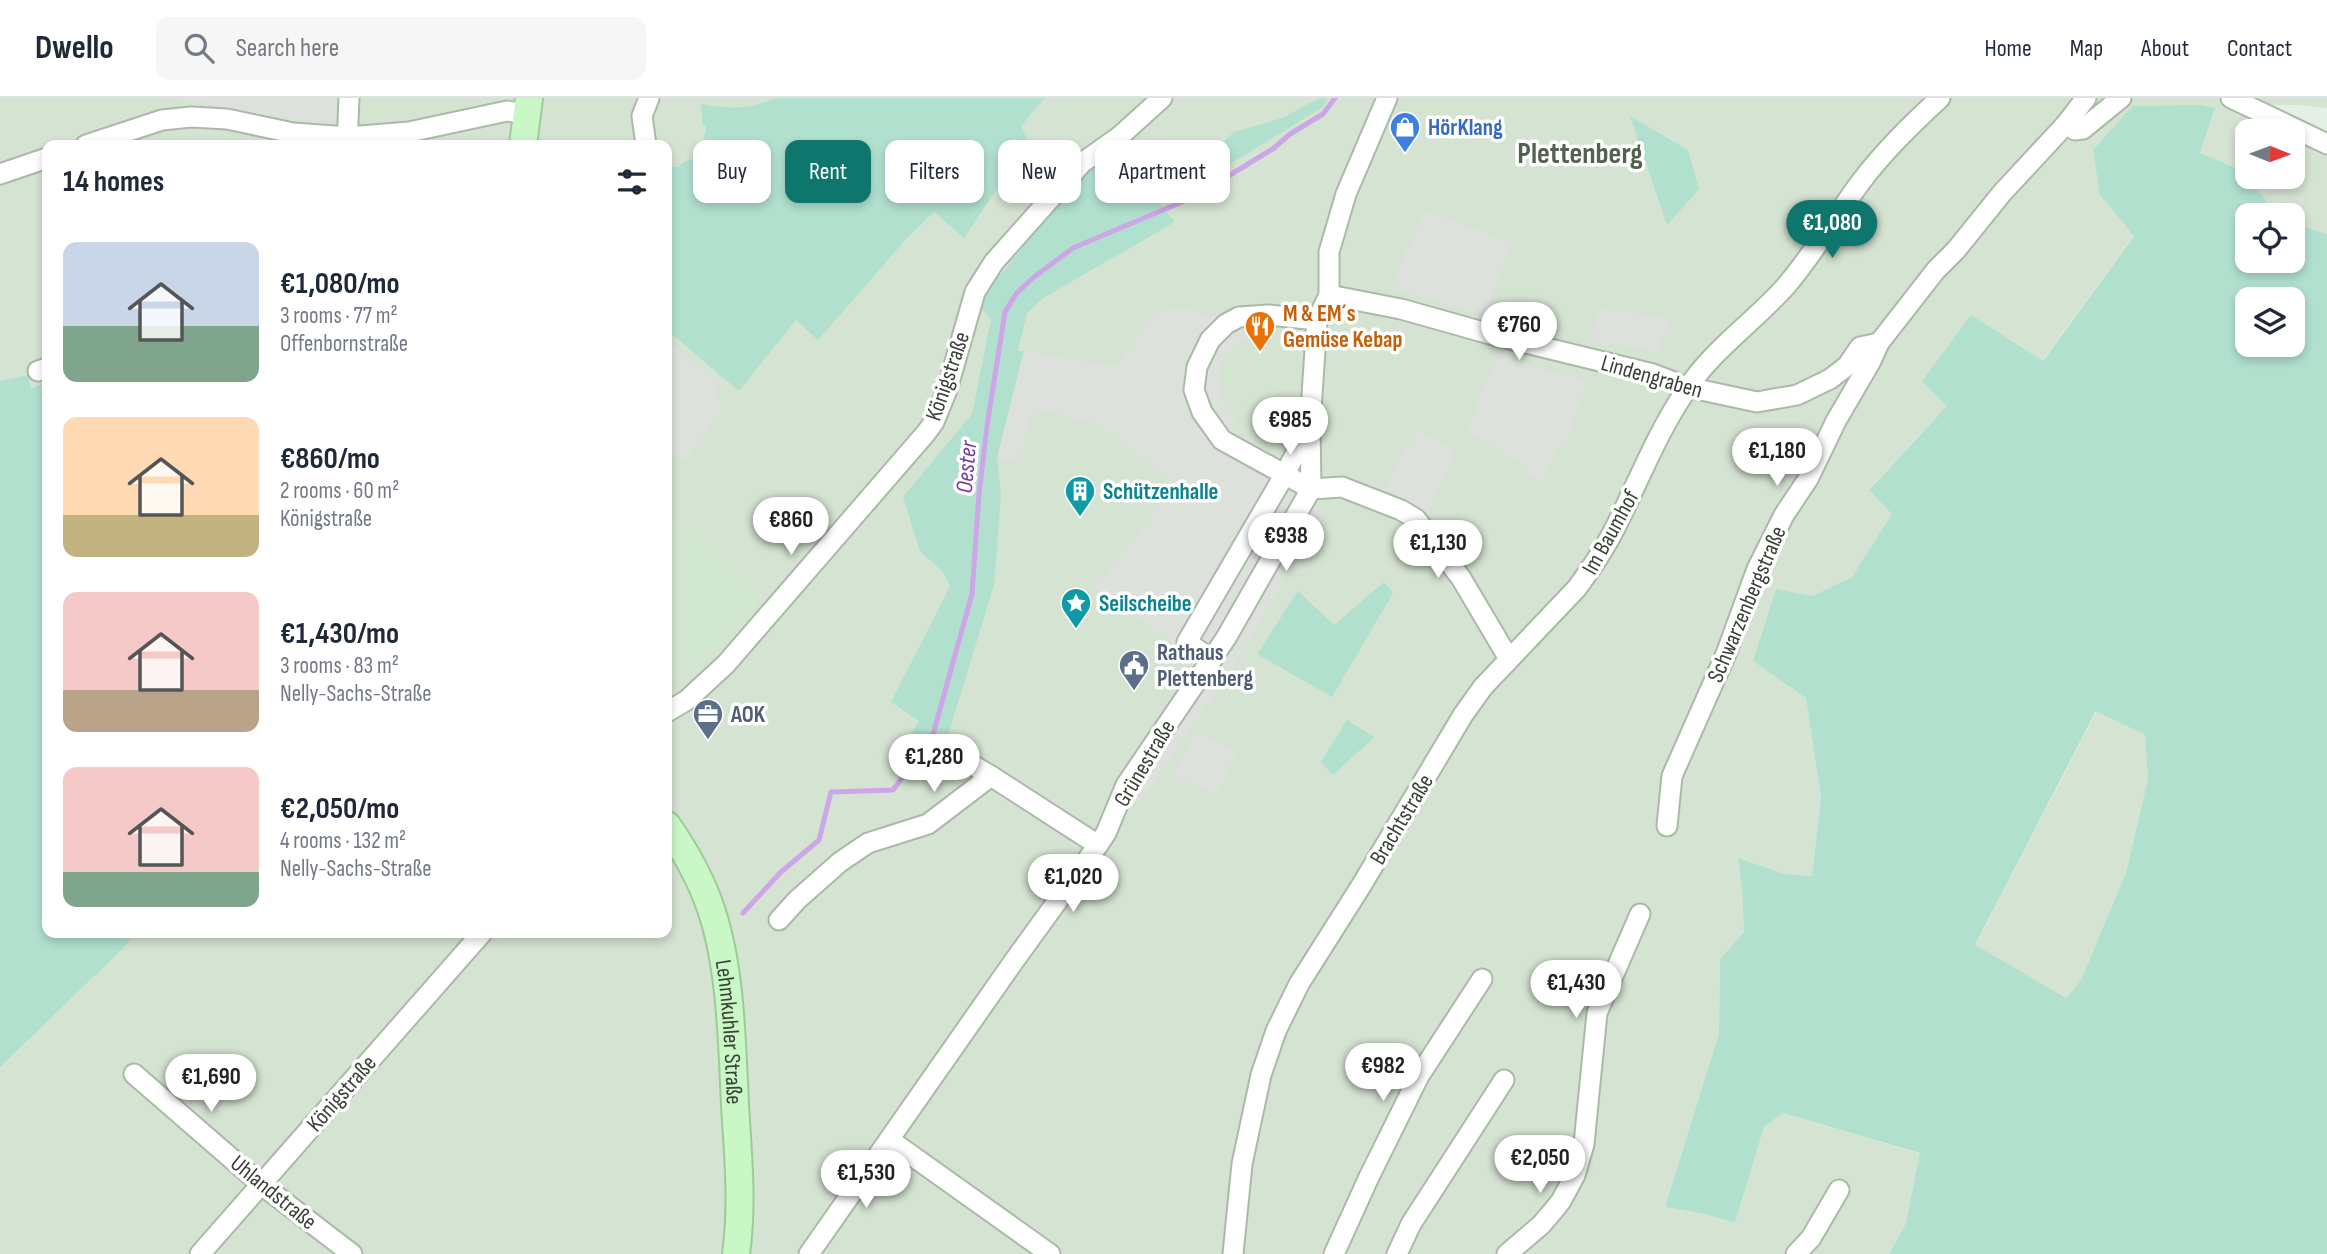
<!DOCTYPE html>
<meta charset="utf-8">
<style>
:root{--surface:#fff;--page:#f6f6f7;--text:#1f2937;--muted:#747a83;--line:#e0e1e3;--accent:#0f766e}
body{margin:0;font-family:"Sofia Sans Condensed",sans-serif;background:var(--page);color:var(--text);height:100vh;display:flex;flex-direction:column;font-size:26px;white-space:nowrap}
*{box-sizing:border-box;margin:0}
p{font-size:23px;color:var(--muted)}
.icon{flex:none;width:38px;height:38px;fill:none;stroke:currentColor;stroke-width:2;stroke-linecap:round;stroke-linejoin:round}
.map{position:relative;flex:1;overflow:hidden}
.panel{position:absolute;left:42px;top:42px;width:630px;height:798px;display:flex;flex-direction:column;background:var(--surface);border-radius:14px;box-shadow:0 4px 10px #0003}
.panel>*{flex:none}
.hud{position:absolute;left:693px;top:42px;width:665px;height:63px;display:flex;gap:14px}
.needle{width:46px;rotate:91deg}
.fabs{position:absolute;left:2235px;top:21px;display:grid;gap:14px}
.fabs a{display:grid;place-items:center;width:70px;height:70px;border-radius:14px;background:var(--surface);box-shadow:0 4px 10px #0003;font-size:35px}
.price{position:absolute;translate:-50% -60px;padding:0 16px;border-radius:24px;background:#fff;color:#222;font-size:23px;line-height:46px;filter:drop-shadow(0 2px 4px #0008)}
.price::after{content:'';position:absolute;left:50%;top:42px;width:21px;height:16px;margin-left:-10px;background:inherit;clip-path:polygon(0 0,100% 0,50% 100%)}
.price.active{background:var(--accent);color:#fff}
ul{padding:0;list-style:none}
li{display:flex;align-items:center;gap:21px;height:175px;padding:0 21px}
li span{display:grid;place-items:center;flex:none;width:196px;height:140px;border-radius:14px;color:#555}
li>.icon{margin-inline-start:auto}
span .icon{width:84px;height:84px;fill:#fffc;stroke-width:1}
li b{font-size:30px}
h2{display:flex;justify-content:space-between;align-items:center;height:84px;padding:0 21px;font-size:30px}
.tag{padding:0 24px;border-radius:14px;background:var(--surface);box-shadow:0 4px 10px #0003;font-size:24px;line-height:63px}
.tag.active{background:var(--accent);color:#fff}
header{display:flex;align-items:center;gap:42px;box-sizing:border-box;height:98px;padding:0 35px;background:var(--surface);border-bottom:2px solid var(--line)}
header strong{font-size:33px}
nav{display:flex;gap:38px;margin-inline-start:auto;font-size:24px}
.search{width:490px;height:63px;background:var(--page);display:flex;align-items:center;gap:18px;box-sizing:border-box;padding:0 24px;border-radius:14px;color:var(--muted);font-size:26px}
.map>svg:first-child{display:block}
.residential{fill:#d5e3d2;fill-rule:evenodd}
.education{fill:#d2e7cf}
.green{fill:#b1e0ce;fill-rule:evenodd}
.parking{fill:#dde1dc}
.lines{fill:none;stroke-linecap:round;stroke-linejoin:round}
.stream{stroke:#cca6e7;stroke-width:5}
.street-casing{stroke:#abbaa8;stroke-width:23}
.secondary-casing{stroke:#9ccb98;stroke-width:30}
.street{stroke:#fff;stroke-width:19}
.secondary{stroke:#c9f8c6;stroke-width:26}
.labels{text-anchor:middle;stroke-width:7;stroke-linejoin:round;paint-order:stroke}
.shop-label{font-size:23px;font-weight:bold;fill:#366cbe;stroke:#fff;text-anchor:start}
.food-label{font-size:23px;font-weight:bold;fill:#c56008;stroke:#fff;text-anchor:start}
.street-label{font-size:23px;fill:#374134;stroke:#fff}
.culture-label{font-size:23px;font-weight:bold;fill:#0d838f;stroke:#fff;text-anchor:start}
.service-label{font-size:23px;font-weight:bold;fill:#4e5e75;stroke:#fff;text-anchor:start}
.water-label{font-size:24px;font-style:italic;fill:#773ba0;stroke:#fff}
.district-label{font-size:30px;font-weight:bold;fill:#52624d;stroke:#fff}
</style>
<header>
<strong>Dwello</strong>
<div class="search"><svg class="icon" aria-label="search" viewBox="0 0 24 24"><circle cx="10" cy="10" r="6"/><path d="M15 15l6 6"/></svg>Search here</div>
<nav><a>Home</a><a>Map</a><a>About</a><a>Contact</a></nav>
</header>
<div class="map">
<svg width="2327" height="1156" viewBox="0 0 2327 1156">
<rect width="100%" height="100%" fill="#e5f0e4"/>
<g class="residential">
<path d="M 0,0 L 2327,0 L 2327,10 L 2298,7 L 2266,7 L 2247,21 L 2278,33 L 2247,33 L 2247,79 L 2292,79 L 2293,40 L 2327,56 L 2327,136 L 2293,125 L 2292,117 L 2277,117 L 2263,98 L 2234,69 L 2200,55 L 2215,11 L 2100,97 L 2134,137 L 2042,263 L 1970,217 L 1948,307 L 1869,391 L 1893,416 L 1852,479 L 1812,498 L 1776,492 L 1806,600 L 1821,699 L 1812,778 L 1785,776 L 1738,760 L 1742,790 L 1744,834 L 1720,861 L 1719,935 L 1665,1109 L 1705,1116 L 1735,1125 L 1764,1029 L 1783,1015 L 1921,1056 L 1906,1125 L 1889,1156 L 0,1156 ZM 47,47 L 667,47 L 667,835 L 47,835 Z"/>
<path d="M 2097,613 L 2145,637 L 2148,681 L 2126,775 L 2081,882 L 2066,900 L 1975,848 Z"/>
</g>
<path class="education" d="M 667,416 L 709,444 L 762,500 L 725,541 L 707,553 L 667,593 Z"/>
<g class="green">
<path d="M 776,0 L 1045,0 L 1021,28 L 1028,44 L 964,140 L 934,114 L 906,141 L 818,242 L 796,222 L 739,293 L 667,232 L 667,69 L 678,69 L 685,63 L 695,61 L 695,56 L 706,55 L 704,36 L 706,35 L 706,28 L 703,28 L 701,6 C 730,11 748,12 776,0 Z"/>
<path d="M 1320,0 L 1328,0 L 1323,9 L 1186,93 L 1158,104 L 1175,124 L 1043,200 L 1027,215 L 1018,253 L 1024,253 L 997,360 L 1001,397 L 994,487 L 938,670 L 906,644 L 919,623 L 891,604 L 950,489 L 943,474 L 920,453 L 903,399 L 972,316 L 991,221 L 980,209 L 991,189 L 1091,63 L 1110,67 L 1141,97 L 1201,65 L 1234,34 L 1282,20 Z"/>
<path d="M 2199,7 L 2215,10 L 2200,55 L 2234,69 L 2263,98 L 2277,117 L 2247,117 L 2247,163 L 2292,163 L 2293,125 L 2327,136 L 2327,1156 L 1889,1156 L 1906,1125 L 1920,1055 L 1783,1015 L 1764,1029 L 1735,1125 L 1705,1116 L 1665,1109 L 1719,935 L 1720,861 L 1744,834 L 1742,790 L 1738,760 L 1785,776 L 1812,778 L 1821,699 L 1806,600 L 1753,563 L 1776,491 L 1812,498 L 1852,479 L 1892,416 L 1869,392 L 1947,308 L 1922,283 L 1971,217 L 2043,263 L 2134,138 L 2100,97 L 2093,52 L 2133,8 ZM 2247,201 L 2292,201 L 2292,247 L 2247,247 ZM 2096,613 L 2145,637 L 2148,681 L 2126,775 L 2081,882 L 2066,900 L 1975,847 Z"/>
<path d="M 1630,18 L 1688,52 L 1699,91 L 1667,127 Z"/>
<path d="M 28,277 L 31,291 L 47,284 L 47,835 L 135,835 L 123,850 L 0,969 L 0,283 Z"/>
<path d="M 1384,484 L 1393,495 L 1332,599 L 1257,556 L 1298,493 L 1334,527 Z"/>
<path d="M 1347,622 L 1374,639 L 1333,677 L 1321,664 Z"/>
</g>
<g class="parking">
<path d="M 168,0 L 339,0 L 340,24 L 292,21 Z"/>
<path d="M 1424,113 L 1512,144 L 1485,218 L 1392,190 L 1408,148 L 1410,149 Z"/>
<path d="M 1176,208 L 1216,220 L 1202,241 L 1188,299 L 1212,351 L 1326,413 L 1223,584 L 1138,708 L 1128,693 L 1212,574 L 1095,490 L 1177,387 L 1097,326 L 1032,310 L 1020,364 L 997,360 L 1024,253 L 1111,268 L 1118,264 L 1156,219 Z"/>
<path d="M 1598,210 L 1671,220 L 1666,236 L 1662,235 L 1660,254 L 1592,244 Z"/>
<path d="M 1277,222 L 1273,239 L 1252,241 L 1240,245 L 1228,255 L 1220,269 L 1218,284 L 1221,300 L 1237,323 L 1229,339 L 1217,328 L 1201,289 L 1204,269 L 1219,240 L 1236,227 Z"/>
<path d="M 667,242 L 717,284 L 717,302 L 725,308 L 685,363 L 667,351 Z"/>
<path d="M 1497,259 L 1588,283 L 1569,335 L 1547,371 L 1542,383 L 1527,375 L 1529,371 L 1467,332 Z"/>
<path d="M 1418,332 L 1455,352 L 1428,416 L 1381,395 Z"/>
<path d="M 1196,633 L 1237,653 L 1216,697 L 1174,677 Z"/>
</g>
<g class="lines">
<path class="stream" d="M 743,815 L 781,774 L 819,742 L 831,694 L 893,692 L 932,640 L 972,496 L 979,396 L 987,328 L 1005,214 L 1016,196 L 1034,179 L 1073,150 L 1196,98 L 1274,50 L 1290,36 L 1323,16 L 1335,0"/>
<g class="street-casing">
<g id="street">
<path d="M 2231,0 L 2327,46"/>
<path d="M 2066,26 L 2075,32 L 2083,31 L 2121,0"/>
<path d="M 86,47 L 162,22 L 191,19 L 227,21 L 293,35 L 348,39 L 409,34 L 507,13 L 527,16"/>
<path d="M 347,47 L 349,0"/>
<path d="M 646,47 L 642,18 L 649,0"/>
<path d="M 0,76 L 47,60"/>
<path d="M 1329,197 L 1401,211 L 1497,238 L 1653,276 L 1687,289 L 1757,304 L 1797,297 L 1830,281 L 1847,268 L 1860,249 L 1879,245"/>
<path d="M 38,273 L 47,270"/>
<path d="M 1311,391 L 1222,342 L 1202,314 L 1194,292 L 1197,269 L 1210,242 L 1226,226 L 1239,219 L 1269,217 L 1317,222"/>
<path d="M 1311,391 L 1342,389 L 1401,412 L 1416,421 L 1461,480 L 1509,561"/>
<path d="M 1212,562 L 1187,544 L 1285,376 L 1308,331"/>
<path d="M 667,614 L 687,602 L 726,566 L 926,335 L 934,324 L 947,292 L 975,194 L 994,164 L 1082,65 L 1120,38 L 1162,0"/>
<path d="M 966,663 L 991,678"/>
<path d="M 1667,728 L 1672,678 L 1726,556 L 1757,471 L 1784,417 L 1808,381 L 1836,323 L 1871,263 L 1879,245 L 1936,172 L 1956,152 L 2002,95 L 2066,26 L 2086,0"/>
<path d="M 779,822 L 797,802 L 840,764 L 868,745 L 928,726 L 991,678 L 1098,747"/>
<path d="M 134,976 L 262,1087 L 352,1156"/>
<path d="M 890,1042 L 1050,1156"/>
<path d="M 200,1156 L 482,835"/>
<path d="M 809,1156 L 1014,863 L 1098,747 L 1106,735 L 1126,687 L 1226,540 L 1311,391 L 1310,327 L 1317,222 L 1329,197 L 1329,154 L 1346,96 L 1387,0"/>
<path d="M 1233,1156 L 1242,1066 L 1261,977 L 1276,933 L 1299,886 L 1361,788 L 1463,617 L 1483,589 L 1577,490 C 1590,472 1604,452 1614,432 C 1638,385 1657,334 1687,291 C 1713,251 1755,223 1786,188 C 1814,155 1835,119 1860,85 C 1884,53 1912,26 1940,0"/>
<path d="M 1334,1156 L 1369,1079 L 1419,978 L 1482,881"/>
<path d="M 1397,1156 L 1411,1126 L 1504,982"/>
<path d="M 1507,1156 L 1541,1127 L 1553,1113 L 1561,1103 L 1575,1077 L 1584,1046 L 1597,915 L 1640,816"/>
<path d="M 1796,1156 L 1811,1140 L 1839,1092"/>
</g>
</g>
<g class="secondary-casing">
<g id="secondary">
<path d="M 523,47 L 529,0"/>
<path id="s1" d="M 667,727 C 685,753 701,781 711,811 C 731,870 732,945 735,1007 C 738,1057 743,1106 736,1156"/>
</g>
</g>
<use href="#street" class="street"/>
<use href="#secondary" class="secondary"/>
</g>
<defs>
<g id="shop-pin" transform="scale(1.575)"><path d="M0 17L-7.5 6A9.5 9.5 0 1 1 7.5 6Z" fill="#3f7fe0" stroke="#fff"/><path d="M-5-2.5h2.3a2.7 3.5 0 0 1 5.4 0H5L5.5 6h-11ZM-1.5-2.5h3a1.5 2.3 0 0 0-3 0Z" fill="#fff"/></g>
<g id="restaurant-pin" transform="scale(1.575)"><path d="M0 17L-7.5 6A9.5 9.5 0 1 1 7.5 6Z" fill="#e8710a" stroke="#fff"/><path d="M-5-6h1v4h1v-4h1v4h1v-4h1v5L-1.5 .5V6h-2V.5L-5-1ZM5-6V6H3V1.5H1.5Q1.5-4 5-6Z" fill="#fff"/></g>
<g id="building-pin" transform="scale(1.575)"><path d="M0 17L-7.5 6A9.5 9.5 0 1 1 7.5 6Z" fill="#0f9aa8" stroke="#fff"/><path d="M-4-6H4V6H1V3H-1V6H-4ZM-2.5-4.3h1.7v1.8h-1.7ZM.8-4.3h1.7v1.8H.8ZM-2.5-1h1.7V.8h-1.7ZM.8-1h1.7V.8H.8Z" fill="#fff"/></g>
<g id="sight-pin" transform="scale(1.575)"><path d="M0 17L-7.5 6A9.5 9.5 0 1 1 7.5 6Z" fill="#0f9aa8" stroke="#fff"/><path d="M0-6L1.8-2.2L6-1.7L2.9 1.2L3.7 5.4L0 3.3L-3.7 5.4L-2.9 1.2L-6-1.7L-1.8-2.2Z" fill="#fff"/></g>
<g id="civic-pin" transform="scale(1.575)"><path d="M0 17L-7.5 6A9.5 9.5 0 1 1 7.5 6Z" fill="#5c6f8a" stroke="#fff"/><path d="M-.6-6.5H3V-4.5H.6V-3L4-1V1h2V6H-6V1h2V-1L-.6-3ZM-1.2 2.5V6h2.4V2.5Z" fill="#fff"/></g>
<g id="office-pin" transform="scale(1.575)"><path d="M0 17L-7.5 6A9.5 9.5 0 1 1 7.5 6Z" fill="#5c6f8a" stroke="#fff"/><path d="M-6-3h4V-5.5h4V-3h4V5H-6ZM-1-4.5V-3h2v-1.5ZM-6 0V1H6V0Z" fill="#fff"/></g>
</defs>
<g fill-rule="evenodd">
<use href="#shop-pin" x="1405" y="29"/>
<use href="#restaurant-pin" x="1260" y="228"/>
<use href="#building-pin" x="1080" y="393"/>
<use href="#sight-pin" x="1076" y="505"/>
<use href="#civic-pin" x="1134" y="567"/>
<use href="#office-pin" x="708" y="616"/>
</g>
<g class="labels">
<g class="shop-label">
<text x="1428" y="37">HörKlang</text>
</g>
<g class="food-label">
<text x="1283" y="223">M &amp; EM´s<tspan x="1283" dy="26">Gemüse Kebap</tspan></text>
</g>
<g class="street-label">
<text transform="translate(947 278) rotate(-71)" y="8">Königstraße</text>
<text transform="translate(1652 278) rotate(16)" y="8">Lindengraben</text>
<text transform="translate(1610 434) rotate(-61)" y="8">Im Baumhof</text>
<text transform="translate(1746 506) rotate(-67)" y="8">Schwarzenbergstraße</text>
<text transform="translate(1144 665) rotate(-59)" y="8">Grünestraße</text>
<text transform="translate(1401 721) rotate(-59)" y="8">Brachtstraße</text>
<text dy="8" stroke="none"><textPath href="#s1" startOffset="220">Lehmkuhler Straße</textPath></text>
<text transform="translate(341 995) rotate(-49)" y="8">Königstraße</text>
<text transform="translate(274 1094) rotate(39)" y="8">Uhlandstraße</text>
</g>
<g class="culture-label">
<text x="1103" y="401">Schützenhalle</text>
<text x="1099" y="513">Seilscheibe</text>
</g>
<g class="service-label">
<text x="1157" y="562">Rathaus<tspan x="1157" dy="26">Plettenberg</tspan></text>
<text x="731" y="624">AOK</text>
</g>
<g class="water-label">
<text transform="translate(966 369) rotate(-85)" y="8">Oester</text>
</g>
<g class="district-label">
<text x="1580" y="65">Plettenberg</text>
</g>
</g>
</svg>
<div class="fabs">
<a><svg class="needle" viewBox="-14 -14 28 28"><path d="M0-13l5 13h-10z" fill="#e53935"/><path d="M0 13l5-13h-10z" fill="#747a83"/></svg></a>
<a><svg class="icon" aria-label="locate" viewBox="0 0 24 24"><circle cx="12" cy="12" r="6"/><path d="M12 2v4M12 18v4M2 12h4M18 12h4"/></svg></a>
<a><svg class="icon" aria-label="layers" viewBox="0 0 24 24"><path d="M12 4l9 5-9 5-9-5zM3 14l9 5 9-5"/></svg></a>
</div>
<b class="price active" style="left:1832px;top:162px">€1,080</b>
<b class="price" style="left:1519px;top:264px">€760</b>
<b class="price" style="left:1290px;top:359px">€985</b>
<b class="price" style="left:1777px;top:390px">€1,180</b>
<b class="price" style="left:791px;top:459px">€860</b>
<b class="price" style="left:1286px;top:475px">€938</b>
<b class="price" style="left:1438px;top:482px">€1,130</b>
<b class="price" style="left:934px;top:696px">€1,280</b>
<b class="price" style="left:1073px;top:816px">€1,020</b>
<b class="price" style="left:1576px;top:922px">€1,430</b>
<b class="price" style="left:1383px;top:1005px">€982</b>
<b class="price" style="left:211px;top:1016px">€1,690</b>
<b class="price" style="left:1540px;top:1097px">€2,050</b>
<b class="price" style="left:866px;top:1112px">€1,530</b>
<div class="hud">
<a class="tag">Buy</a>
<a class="tag active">Rent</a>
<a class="tag">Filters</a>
<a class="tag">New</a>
<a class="tag">Apartment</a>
</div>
<section class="panel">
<h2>14 homes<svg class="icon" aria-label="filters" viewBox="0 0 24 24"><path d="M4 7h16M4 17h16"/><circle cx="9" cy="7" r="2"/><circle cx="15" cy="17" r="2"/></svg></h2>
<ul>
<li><span style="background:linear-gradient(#c9d6e8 60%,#7fa58c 0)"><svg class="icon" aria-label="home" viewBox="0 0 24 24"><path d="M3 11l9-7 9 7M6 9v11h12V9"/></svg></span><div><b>€1,080/mo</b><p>3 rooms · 77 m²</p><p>Offenbornstraße</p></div></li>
<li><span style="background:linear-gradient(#ffd9b3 70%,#c2b280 0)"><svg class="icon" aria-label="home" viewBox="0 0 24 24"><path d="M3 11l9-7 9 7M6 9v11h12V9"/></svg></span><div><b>€860/mo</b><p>2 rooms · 60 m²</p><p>Königstraße</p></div></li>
<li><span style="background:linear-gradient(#f6c9c9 70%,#b9a48a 0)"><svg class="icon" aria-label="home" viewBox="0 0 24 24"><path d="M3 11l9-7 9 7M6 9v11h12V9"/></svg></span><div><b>€1,430/mo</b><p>3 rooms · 83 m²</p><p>Nelly-Sachs-Straße</p></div></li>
<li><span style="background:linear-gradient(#f6c9c9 75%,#7fa58c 0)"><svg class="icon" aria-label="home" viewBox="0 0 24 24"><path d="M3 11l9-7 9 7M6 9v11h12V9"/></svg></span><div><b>€2,050/mo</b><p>4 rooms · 132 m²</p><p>Nelly-Sachs-Straße</p></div></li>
</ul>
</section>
</div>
